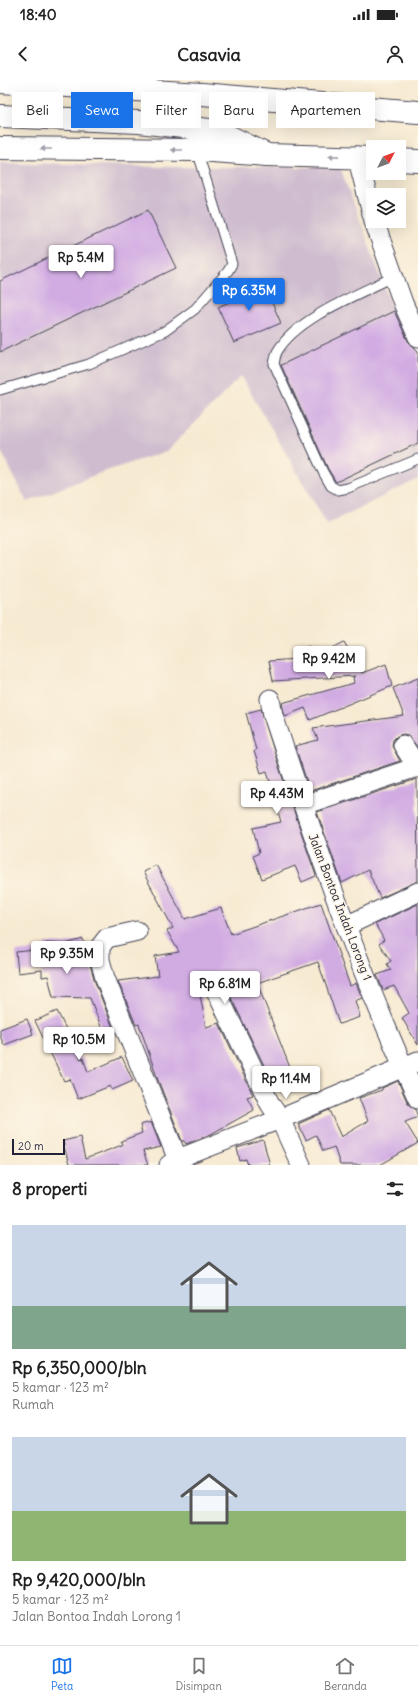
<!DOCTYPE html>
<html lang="id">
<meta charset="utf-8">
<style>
:root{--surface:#fff;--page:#f2f2f2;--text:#222;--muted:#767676;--line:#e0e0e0;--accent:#1a73e8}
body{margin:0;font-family:Delius,sans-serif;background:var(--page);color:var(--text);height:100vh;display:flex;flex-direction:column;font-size:15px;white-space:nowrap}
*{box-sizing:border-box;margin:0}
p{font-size:13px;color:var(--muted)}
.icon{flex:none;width:22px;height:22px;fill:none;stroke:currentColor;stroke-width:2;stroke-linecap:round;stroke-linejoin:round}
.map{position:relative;height:1085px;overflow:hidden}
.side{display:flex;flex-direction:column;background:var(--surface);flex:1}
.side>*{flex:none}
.hud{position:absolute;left:12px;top:12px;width:394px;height:36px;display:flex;gap:8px}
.needle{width:26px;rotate:48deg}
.controls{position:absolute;left:366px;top:60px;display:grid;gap:8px}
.controls a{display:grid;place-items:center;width:40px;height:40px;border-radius:0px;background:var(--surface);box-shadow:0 4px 16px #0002;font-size:20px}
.scale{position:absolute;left:12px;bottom:10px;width:53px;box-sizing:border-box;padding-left:4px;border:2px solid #22223b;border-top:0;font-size:11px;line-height:14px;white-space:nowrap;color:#22223b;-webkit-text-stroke:3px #fcf5e5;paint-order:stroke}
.price{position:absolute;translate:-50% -34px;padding:0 9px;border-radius:4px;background:#fff;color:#222;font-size:13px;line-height:26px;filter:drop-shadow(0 1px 2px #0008)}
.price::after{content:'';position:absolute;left:50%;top:24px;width:12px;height:9px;margin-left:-6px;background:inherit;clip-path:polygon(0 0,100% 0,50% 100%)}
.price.active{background:var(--accent);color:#fff}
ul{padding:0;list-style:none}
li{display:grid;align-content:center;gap:8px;height:212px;padding:0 12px}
li span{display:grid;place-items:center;height:124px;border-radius:0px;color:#555}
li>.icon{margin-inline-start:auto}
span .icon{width:72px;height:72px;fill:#fffc;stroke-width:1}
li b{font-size:17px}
h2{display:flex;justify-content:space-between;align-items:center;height:48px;padding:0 12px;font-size:17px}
.chip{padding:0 14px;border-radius:0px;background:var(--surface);box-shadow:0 4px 16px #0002;font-size:14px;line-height:36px}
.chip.active{background:var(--accent);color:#fff}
.status{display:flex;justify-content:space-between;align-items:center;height:28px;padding:0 20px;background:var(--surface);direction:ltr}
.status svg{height:11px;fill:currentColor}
header{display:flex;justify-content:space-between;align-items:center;height:52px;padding:0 12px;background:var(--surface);font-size:18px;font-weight:700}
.dock{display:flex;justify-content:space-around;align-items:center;height:56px;border-top:1px solid var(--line);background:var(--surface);font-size:11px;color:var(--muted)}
.dock a{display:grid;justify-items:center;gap:2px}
.dock .active{color:var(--accent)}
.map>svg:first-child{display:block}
.industrial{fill:#cfbdcf}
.building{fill:#d1ace3}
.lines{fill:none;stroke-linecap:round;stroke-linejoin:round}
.lane-casing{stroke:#424052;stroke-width:11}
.street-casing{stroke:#424052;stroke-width:21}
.secondary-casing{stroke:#424052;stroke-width:24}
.highway-casing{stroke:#424052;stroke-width:24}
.lane{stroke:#fff;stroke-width:9}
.street{stroke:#fff;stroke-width:19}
.secondary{stroke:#fff;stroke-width:22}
.highway{stroke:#fff;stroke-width:22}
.oneway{fill:#9c9ca7}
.labels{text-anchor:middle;stroke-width:3;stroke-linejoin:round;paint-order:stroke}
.street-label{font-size:12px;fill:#22223b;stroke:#fcf5e5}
</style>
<div class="status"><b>18:40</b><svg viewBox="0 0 49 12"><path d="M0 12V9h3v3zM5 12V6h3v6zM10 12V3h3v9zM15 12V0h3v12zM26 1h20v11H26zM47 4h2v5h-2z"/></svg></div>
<header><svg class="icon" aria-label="back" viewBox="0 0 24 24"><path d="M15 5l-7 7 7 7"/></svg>Casavia<svg class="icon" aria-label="person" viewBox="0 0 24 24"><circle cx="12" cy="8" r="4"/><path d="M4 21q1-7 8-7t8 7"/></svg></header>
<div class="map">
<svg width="418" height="1085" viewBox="0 0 418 1085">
<rect width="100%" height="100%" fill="#fcf5e5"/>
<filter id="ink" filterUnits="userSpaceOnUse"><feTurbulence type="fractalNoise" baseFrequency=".025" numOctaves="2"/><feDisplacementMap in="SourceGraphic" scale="8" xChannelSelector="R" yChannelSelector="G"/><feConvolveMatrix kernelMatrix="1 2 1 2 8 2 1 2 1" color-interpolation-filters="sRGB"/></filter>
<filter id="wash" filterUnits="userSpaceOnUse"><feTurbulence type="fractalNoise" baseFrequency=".012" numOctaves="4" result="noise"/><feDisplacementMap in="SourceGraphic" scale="16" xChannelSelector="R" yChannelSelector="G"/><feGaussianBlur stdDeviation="0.9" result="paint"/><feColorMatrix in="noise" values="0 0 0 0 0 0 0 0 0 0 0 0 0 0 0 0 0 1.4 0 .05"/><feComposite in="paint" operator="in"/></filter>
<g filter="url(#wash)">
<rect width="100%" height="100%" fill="#f7ead2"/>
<path class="industrial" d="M 0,82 L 162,87 L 340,87 L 418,297 L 418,399 L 327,444 L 241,296 L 167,371 L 97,394 L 27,422 L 0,369 Z"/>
<g id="blocks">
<g class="building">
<path d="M 148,130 L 176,188 L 0,272 L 0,201 Z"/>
<path d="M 250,200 L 255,211 L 265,207 L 281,243 L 234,263 L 218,227 L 236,219 L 232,210 Z"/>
<path d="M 394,231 L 408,261 L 418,271 L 418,363 L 336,402 L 328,389 L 281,285 Z"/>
<path d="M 344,562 L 362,593 L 386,584 L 392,606 L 310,640 L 305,628 L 285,636 L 282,623 L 354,603 L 353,597 L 355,596 L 273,601 L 269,581 L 298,579 L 295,572 L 309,566 L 314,578 Z"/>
<path d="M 418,598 L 418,668 L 408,655 L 403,654 L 397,656 L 393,660 L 392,666 L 400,681 L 310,711 L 295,666 L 318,660 L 313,648 L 404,636 L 393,608 Z"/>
<path d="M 261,629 L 279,687 L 316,796 L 302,802 L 295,786 L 262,799 L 253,776 L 259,773 L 253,748 L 281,742 L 267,691 L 261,693 L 254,671 L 256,670 L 246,633 Z"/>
<path d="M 417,699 L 418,801 L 380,818 L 368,790 L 342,803 L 317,732 Z"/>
<path d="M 156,785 L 185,839 L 221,828 L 231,854 L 321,823 L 350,906 L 356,903 L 362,918 L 355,921 L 360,937 L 339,944 L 318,882 L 257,903 L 294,998 L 274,1006 L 221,897 L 199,909 L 206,947 L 219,943 L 253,1015 L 247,1017 L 254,1030 L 211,1054 L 186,1064 L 184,1061 L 182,1061 L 158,1000 L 139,944 L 136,945 L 118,901 L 158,896 L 155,876 L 179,872 L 167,851 L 173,848 L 143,792 Z"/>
<path d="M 418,824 L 418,965 L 402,938 L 409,933 L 394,906 L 383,910 L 377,895 L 391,890 L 387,884 L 391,881 L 379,864 L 384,860 L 375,844 Z"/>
<path d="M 83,859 L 95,902 L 115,953 L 105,957 L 90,918 L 53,917 L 48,896 L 42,897 L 42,890 L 18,893 L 16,872 L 46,869 L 46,863 L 65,864 Z"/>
<path d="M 57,931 L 81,979 L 83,978 L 88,992 L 122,977 L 133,1001 L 112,1010 L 110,1006 L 78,1019 L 70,999 L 64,1001 L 35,941 Z"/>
<path d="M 27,939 L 33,954 L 4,965 L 0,956 L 0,949 Z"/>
<path d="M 398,1001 L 408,1024 L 415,1029 L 418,1037 L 405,1042 L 418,1063 L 380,1085 L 340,1085 L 334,1067 L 323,1071 L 316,1055 L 306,1060 L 298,1044 L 329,1030 L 341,1057 L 368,1041 L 359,1018 L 382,1010 L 382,1008 Z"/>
<path d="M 151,1042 L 161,1067 L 143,1071 L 148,1085 L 69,1085 L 63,1061 L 80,1057 L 85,1079 L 122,1065 L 121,1061 L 142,1053 L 140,1045 Z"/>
<path d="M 263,1060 L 270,1085 L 248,1085 L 246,1079 L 240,1081 L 237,1068 Z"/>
</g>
</g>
</g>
<g filter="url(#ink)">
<use href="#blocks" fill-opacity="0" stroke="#424052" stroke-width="1"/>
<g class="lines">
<g class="lane-casing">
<g id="lane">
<path d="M 393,197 C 359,214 296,238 277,272 C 275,276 275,281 274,284 L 323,392 L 331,406 L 338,410 L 348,408 L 418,379"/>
<path d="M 0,310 L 89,284 L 165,251 L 195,229 L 228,191 L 232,184 L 197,70"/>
</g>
</g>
<g class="street-casing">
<g id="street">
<path d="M 357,76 L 373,137"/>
<path d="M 374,141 L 403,223 L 418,257"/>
<path d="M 270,619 L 273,635 C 316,765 360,895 418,1019"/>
<path d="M 403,665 L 418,688"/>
<path d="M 303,725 L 417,687"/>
<path d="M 346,846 L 418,812"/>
<path d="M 137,851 L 107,858 L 100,867 L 100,880 L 105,898 L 180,1085"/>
<path d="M 217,913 L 270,1024 L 280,1039 L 301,1085"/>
<path d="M 169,1085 L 178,1079 L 280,1039 L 418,981"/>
</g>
</g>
<g class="secondary-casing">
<g id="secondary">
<path d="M 0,68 L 197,70 L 267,75 L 373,78"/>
<path d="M 399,80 L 418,81"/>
</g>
</g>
<g class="highway-casing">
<g id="highway">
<path d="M 0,2 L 202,14 L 418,32"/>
<path d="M 0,36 L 139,42 L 218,51 L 267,75"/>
</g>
</g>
<use href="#lane" class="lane"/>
<use href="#street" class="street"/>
<use href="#secondary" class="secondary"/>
<use href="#highway" class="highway"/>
</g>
<defs><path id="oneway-solid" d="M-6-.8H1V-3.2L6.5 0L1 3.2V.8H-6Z"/></defs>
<g class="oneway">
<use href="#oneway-solid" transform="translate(46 69) rotate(-180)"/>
<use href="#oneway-solid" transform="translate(176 70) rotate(-180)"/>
<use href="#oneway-solid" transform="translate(334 76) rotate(-179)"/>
</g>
</g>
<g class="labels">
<g class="street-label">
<text transform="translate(340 827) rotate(69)" y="4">Jalan Bontoa Indah Lorong 1</text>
</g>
</g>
</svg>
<div class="controls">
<a><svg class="needle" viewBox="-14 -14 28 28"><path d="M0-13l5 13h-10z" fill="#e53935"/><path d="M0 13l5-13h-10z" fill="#767676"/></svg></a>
<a><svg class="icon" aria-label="layers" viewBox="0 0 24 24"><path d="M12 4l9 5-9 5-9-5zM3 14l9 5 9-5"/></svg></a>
</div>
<div class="scale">20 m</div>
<b class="price" style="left:81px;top:199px">Rp 5.4M</b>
<b class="price active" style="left:249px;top:232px">Rp 6.35M</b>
<b class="price" style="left:329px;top:600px">Rp 9.42M</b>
<b class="price" style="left:277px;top:735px">Rp 4.43M</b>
<b class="price" style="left:67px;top:895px">Rp 9.35M</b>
<b class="price" style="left:225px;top:925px">Rp 6.81M</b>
<b class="price" style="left:79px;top:981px">Rp 10.5M</b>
<b class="price" style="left:286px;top:1020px">Rp 11.4M</b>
<div class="hud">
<a class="chip">Beli</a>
<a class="chip active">Sewa</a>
<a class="chip">Filter</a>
<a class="chip">Baru</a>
<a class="chip">Apartemen</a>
</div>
</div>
<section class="side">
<h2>8 properti<svg class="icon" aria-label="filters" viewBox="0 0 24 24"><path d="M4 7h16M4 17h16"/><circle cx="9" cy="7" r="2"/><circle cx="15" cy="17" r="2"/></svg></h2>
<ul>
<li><span style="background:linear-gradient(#c9d6e8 65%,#7fa58c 0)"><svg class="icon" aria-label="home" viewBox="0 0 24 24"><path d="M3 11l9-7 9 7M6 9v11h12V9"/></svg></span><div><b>Rp 6,350,000/bln</b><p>5 kamar · 123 m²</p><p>Rumah</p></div></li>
<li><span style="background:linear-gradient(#c9d6e8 60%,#8fb573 0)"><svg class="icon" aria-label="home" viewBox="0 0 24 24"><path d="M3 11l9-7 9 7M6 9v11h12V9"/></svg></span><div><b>Rp 9,420,000/bln</b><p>5 kamar · 123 m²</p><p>Jalan Bontoa Indah Lorong 1</p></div></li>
</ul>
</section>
<nav class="dock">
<a class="active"><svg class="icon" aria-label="map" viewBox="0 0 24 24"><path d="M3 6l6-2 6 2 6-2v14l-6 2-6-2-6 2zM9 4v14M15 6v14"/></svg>Peta</a>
<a><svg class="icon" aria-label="saved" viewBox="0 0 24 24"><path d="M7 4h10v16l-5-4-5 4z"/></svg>Disimpan</a>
<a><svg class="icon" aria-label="home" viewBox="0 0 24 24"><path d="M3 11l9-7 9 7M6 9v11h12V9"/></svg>Beranda</a>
</nav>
